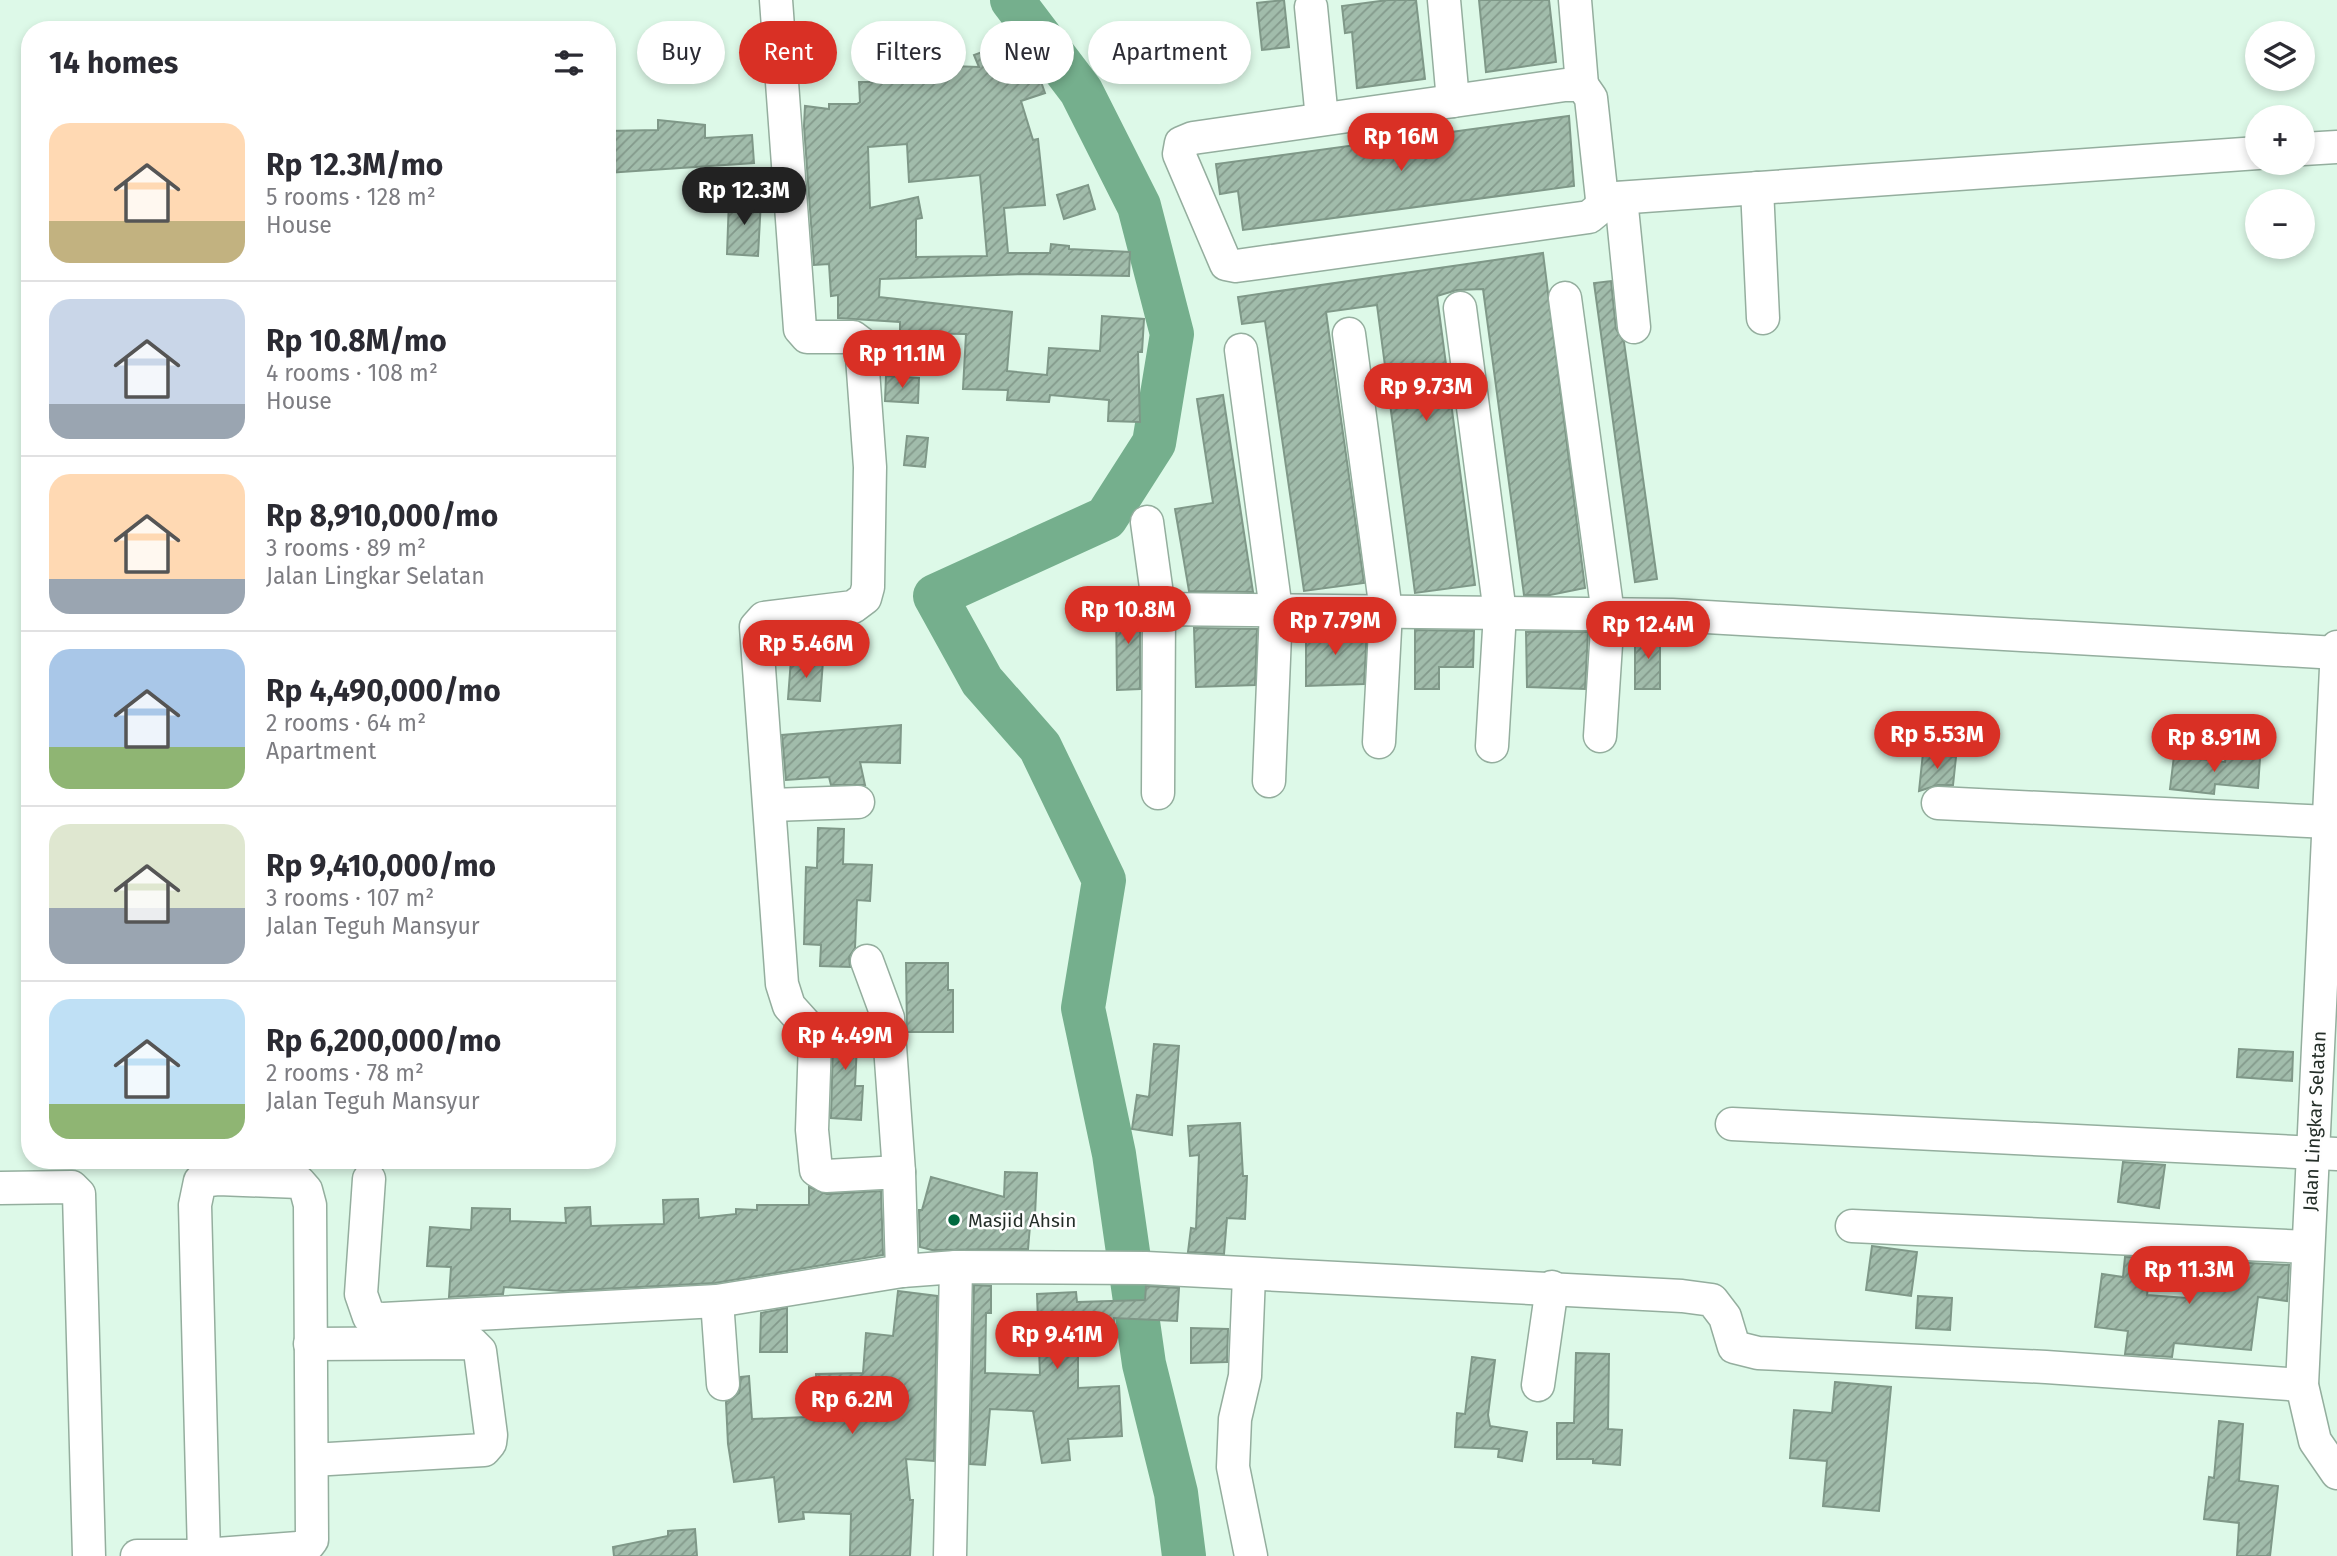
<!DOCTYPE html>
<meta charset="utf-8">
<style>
:root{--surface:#fff;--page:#f7f7f7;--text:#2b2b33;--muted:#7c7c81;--line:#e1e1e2;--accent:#d93025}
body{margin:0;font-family:"Fira Sans",sans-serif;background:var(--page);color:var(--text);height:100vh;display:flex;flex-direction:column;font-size:26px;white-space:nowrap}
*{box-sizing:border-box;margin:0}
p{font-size:23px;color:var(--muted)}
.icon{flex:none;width:38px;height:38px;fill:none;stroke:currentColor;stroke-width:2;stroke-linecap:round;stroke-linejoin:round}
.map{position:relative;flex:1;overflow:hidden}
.drawer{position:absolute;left:21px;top:21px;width:595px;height:1148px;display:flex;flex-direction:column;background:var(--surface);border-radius:28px;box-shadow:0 4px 10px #0003}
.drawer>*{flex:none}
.guide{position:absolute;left:637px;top:21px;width:665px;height:63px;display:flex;gap:14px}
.tools{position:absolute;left:2245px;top:21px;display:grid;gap:14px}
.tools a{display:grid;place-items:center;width:70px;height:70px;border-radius:50%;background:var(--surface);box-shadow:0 4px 10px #0003;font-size:35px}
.price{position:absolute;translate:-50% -60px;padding:0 16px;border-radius:24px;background:var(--accent);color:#fff;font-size:23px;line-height:46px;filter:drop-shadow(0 2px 4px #0008)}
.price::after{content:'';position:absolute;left:50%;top:42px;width:21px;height:16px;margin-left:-10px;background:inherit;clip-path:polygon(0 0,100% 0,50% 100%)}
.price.current{background:#222;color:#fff}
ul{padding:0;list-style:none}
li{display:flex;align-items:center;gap:21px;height:175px;padding:0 28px}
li+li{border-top:2px solid var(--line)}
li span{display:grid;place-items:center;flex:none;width:196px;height:140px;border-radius:21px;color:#555}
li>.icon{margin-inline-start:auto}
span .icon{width:84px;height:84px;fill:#fffc;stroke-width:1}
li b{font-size:30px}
h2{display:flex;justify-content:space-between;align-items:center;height:84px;padding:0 28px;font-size:30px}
.tag{padding:0 24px;border-radius:32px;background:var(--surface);box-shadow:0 4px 10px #0003;font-size:24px;line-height:63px}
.tag.current{background:var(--accent);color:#fff}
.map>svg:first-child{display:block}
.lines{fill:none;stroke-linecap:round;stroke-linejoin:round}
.river{stroke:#75af8d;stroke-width:44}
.building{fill:url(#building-hatch);stroke:#7f9888;stroke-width:2;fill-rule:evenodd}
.minor-casing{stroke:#94ae9e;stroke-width:35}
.minor{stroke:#fff;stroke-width:32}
.poi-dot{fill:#00693f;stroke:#fefefe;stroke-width:2.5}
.labels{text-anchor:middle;stroke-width:5;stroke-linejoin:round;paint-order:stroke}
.street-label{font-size:19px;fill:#242e28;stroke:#fefefe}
.poi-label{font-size:19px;fill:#242e28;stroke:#fefefe;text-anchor:start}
</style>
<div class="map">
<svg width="2337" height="1556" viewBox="0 0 2337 1556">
<defs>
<pattern id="building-hatch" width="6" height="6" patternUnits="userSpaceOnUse" patternTransform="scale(1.75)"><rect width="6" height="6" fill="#a1bcab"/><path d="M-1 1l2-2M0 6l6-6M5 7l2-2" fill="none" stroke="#83998b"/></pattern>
</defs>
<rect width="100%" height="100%" fill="#ddf9e8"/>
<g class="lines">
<path class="river" d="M 1012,0 L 1081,91 L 1139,206 L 1172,334 L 1154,443 L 1106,518 L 935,596 L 982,681 L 1040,747 L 1104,880 L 1083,1008 L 1114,1154 L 1144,1364 L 1176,1493 L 1184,1556"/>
</g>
<g class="building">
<path d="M 1284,0 L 1289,47 L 1262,50 L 1257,3 Z"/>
<path d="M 1388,0 L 1416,0 L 1425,79 L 1357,88 L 1352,32 L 1345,33 L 1342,6 Z"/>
<path d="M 1479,0 L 1549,0 L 1556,62 L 1486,72 Z"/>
<path d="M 998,46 L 1007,69 L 1017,65 L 1024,81 L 1039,76 L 1045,93 L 1021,101 L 1033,140 L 1038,139 L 1045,205 L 1004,208 L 1008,253 L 1050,253 L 1051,244 L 1069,246 L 1069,249 L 1130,252 L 1129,276 L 1024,274 L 880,279 L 879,297 L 1012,312 L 1007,371 L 1047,375 L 1049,348 L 1100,351 L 1102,316 L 1144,319 L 1142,352 L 1138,352 L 1140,422 L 1108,421 L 1109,400 L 1050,395 L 1049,402 L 1007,400 L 1008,390 L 963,389 L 966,334 L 900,333 L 900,322 L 838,318 L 838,295 L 831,296 L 829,264 L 814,265 L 804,126 L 805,106 L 829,109 L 829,104 L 857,104 L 860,102 L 859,82 L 920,82 L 921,65 L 979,67 L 974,55 ZM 907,144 L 909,182 L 980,175 L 987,256 L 916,257 L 916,219 L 922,218 L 918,197 L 870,208 L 868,147 Z"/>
<path d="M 1569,116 L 1574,186 L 1243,230 L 1238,191 L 1220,194 L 1216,164 Z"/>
<path d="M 658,120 L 705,125 L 705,138 L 752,135 L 754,163 L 607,173 L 607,131 L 658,130 Z"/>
<path d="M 1088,185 L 1095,209 L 1064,219 L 1057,195 Z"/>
<path d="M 729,199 L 761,200 L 758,256 L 727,254 Z"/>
<path d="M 1543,253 L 1585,588 L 1550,595 L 1524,595 L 1483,289 L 1457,290 L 1437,296 L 1475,585 L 1415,593 L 1377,305 L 1326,312 L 1364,583 L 1304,591 L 1265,321 L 1242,324 L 1238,297 Z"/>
<path d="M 1611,281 L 1616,329 L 1624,342 L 1657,579 L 1635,582 L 1594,283 Z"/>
<path d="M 886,376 L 919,378 L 918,403 L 885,401 Z"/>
<path d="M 1223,395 L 1253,592 L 1189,591 L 1175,509 L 1213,503 L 1197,399 Z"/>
<path d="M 907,436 L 928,438 L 925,467 L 904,465 Z"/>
<path d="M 1116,604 L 1140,604 L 1140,689 L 1117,690 Z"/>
<path d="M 1194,628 L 1257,629 L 1255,685 L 1196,687 Z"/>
<path d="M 1306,629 L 1367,630 L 1364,684 L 1306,686 Z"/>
<path d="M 1415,630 L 1474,631 L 1473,667 L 1439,667 L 1439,689 L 1415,689 Z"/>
<path d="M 1526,632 L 1588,632 L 1585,689 L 1527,687 Z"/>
<rect x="1635" y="633" width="25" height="56"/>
<path d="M 791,659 L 823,661 L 820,701 L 788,699 Z"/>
<path d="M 901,725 L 900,763 L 860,762 L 865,785 L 831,785 L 829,777 L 786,780 L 782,735 Z"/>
<path d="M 1923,753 L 1956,757 L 1953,785 L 1938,785 L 1919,791 Z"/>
<path d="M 2226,755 L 2260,758 L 2258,788 L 2215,784 L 2214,794 L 2170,789 L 2174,756 L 2225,762 Z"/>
<path d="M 818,828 L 844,829 L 843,864 L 872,865 L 870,901 L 857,900 L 855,948 L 849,957 L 850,967 L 820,966 L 821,945 L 804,944 L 806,867 L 817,868 Z"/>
<path d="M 906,963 L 948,963 L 948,990 L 953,990 L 953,1032 L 907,1032 Z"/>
<path d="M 827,1021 L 858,1023 L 855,1086 L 863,1086 L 861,1120 L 831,1118 L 833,1042 Z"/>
<path d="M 1154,1044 L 1179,1046 L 1172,1135 L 1132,1129 L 1137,1095 L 1149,1097 Z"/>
<path d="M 2239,1049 L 2293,1052 L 2292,1081 L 2237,1077 Z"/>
<path d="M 1240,1123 L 1243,1176 L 1247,1176 L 1245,1219 L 1227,1218 L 1224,1254 L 1188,1252 L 1191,1228 L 1196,1229 L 1199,1155 L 1190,1156 L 1188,1126 Z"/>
<path d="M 2123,1162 L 2165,1165 L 2159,1208 L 2118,1202 Z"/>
<path d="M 1005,1172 L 1037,1173 L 1035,1215 L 1031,1214 L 1028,1249 L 932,1250 L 920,1247 L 919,1210 L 922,1210 L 931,1177 L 1004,1197 Z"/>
<path d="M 809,1187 L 827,1194 L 881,1191 L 883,1255 L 715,1283 L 563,1291 L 504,1287 L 503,1294 L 449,1297 L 451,1267 L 427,1266 L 430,1227 L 471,1230 L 472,1208 L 510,1209 L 510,1221 L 566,1223 L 565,1208 L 590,1207 L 591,1226 L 664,1224 L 663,1200 L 698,1199 L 699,1218 L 736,1214 L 736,1209 L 757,1210 L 757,1205 L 809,1205 Z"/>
<path d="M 1872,1246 L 1917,1252 L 1911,1296 L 1866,1290 Z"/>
<path d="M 2125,1257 L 2152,1258 L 2147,1295 L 2187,1298 L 2191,1260 L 2289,1265 L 2287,1301 L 2258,1297 L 2251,1350 L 2174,1343 L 2172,1357 L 2125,1354 L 2128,1331 L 2095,1327 L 2102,1274 L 2123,1277 Z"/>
<path d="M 974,1285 L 991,1286 L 991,1313 L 986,1313 L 985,1373 L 1040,1375 L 1037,1294 L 1076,1292 L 1077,1302 L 1145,1300 L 1146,1286 L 1179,1288 L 1177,1321 L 1114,1318 L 1115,1333 L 1078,1334 L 1078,1388 L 1119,1386 L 1122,1436 L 1068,1439 L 1070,1460 L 1042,1463 L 1033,1411 L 990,1409 L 985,1465 L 970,1464 Z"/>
<path d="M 898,1291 L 937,1296 L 934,1461 L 906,1459 L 910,1500 L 913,1500 L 910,1556 L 850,1556 L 851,1514 L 803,1512 L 804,1519 L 779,1522 L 774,1477 L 734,1482 L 728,1444 L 726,1402 L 739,1393 L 741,1377 L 749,1376 L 752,1419 L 808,1417 L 808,1397 L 817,1397 L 816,1374 L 863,1373 L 866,1333 L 893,1336 Z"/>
<path d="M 1918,1296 L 1952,1298 L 1950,1330 L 1916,1328 Z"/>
<path d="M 787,1308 L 787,1352 L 760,1352 L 761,1313 Z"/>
<path d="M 1191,1328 L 1228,1329 L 1227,1362 L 1191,1363 Z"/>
<path d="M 1576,1353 L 1609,1354 L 1608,1429 L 1622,1430 L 1620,1465 L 1593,1463 L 1593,1459 L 1557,1459 L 1557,1423 L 1574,1423 Z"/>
<path d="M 1472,1357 L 1495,1360 L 1488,1415 L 1490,1426 L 1527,1432 L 1522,1461 L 1498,1457 L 1499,1449 L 1455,1447 L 1457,1413 L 1465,1414 Z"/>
<path d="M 1835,1382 L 1891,1387 L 1879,1511 L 1823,1506 L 1827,1461 L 1790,1458 L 1794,1410 L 1832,1413 Z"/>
<path d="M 2219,1421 L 2243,1424 L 2239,1481 L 2278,1486 L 2270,1556 L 2237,1556 L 2239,1523 L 2204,1519 L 2209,1477 L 2214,1478 Z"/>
<path d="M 695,1529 L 697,1556 L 614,1556 L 613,1547 L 668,1536 L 668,1531 Z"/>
</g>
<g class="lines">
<g class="minor-casing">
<g id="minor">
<path d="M 776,0 L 800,329 L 807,337 L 853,337 L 861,343 L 870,467 L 868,587 L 865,598 L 853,607 L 764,618 L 756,627 L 782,984 L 789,1006 L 807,1026 L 815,1041 L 812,1130 L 816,1170 L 826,1176 L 899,1172 L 902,1271"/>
<path d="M 1444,0 L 1453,101"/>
<path d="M 1575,0 L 1582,85"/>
<path d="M 1311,7 L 1322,119"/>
<path d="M 1565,85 L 1582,85 L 1591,98 L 1602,199 L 1600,208 L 1589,217 L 1236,266 L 1226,264 L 1179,154 L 1181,143 L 1193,138 Z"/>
<path d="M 2303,149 L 2337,147"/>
<path d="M 1757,188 L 1763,318"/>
<path d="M 1621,198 L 1634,327"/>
<path d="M 1602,199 L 2258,153"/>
<path d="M 1565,298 L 1608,614 L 1600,736"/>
<path d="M 1460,308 L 1500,613 L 1492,746"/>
<path d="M 1349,334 L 1386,611 L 1379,742"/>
<path d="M 1241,350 L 1276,610 L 1269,781"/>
<path d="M 1147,522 L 1159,609 L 1158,793"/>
<path d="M 1159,609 L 1672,615 L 2337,653"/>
<path d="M 2337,647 L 2302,1385 L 2315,1441 L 2337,1473"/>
<path d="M 1938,803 L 2329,822"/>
<path d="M 771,805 L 858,802"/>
<path d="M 867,961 L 888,1018 L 899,1172"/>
<path d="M 1732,1124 L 2337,1154"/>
<path d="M 218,1179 L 299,1182 L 306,1190 L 310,1205 L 312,1540 L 309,1544 L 298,1548 L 204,1555 L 195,1205 L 200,1181 Z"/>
<path d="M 369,1179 L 361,1294 L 369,1317 L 383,1319 L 717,1301 L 902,1271 L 956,1267 L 1146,1268 L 1682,1296 L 1712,1300 L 1725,1317 L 1734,1347 L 1758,1353 L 2046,1367 L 2302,1385"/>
<path d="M 0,1188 L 72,1187 L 79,1194 L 89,1556"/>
<path d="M 1852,1226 L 2308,1247"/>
<path d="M 1249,1275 L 1245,1376 L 1235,1419 L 1233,1467 L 1251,1556"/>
<path d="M 717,1301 L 723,1384"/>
<path d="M 310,1344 L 472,1343 L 480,1351 L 491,1435 L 490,1443 L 484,1450 L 312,1460"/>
<path d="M 1538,1385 L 1552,1287"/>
<path d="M 137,1556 L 204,1556"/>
<path d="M 950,1556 L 956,1267"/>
</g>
</g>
<use href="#minor" class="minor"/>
</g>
<circle class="poi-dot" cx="954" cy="1220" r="7"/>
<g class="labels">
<g class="street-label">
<text transform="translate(2314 1121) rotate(-87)" y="7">Jalan Lingkar Selatan</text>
</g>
<g class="poi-label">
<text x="968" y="1227">Masjid Ahsin</text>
</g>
</g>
</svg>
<div class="tools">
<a><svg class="icon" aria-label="layers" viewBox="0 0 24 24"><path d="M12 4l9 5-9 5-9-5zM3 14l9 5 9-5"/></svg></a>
<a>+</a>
<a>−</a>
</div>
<b class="price" style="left:1401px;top:173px">Rp 16M</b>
<b class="price current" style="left:744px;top:227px">Rp 12.3M</b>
<b class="price" style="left:902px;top:390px">Rp 11.1M</b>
<b class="price" style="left:1426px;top:423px">Rp 9.73M</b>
<b class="price" style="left:1128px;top:646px">Rp 10.8M</b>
<b class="price" style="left:1335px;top:657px">Rp 7.79M</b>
<b class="price" style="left:1648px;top:661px">Rp 12.4M</b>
<b class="price" style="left:806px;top:680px">Rp 5.46M</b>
<b class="price" style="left:1937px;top:771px">Rp 5.53M</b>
<b class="price" style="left:2214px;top:774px">Rp 8.91M</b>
<b class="price" style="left:845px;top:1072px">Rp 4.49M</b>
<b class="price" style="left:2189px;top:1306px">Rp 11.3M</b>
<b class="price" style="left:1057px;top:1371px">Rp 9.41M</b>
<b class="price" style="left:852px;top:1436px">Rp 6.2M</b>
<div class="guide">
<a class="tag">Buy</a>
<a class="tag current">Rent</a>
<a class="tag">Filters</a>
<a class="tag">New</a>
<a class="tag">Apartment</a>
</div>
<section class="drawer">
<h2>14 homes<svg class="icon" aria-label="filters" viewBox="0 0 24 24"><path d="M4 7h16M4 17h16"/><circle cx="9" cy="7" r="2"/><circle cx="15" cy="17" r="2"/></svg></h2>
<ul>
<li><span style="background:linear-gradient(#ffd9b3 70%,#c2b280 0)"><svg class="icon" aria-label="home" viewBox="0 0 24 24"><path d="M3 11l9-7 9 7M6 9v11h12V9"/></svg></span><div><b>Rp 12.3M/mo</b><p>5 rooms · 128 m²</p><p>House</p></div></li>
<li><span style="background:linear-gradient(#c9d6e8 75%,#9aa5b1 0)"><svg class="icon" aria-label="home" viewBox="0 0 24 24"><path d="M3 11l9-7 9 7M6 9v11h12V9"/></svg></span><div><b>Rp 10.8M/mo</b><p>4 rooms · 108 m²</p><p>House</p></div></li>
<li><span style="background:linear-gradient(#ffd9b3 75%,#9aa5b1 0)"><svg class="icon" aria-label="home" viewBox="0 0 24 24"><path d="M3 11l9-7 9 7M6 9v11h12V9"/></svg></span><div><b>Rp 8,910,000/mo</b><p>3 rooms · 89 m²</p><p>Jalan Lingkar Selatan</p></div></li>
<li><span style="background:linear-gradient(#a9c7e8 70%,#8fb573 0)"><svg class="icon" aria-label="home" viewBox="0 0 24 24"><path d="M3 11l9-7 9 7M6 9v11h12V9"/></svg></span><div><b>Rp 4,490,000/mo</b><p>2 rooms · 64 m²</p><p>Apartment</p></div></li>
<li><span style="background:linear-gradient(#dfe7d0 60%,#9aa5b1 0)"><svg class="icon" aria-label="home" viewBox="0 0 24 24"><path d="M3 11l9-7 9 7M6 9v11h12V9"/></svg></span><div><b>Rp 9,410,000/mo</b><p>3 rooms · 107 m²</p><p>Jalan Teguh Mansyur</p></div></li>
<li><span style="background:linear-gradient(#bfe0f5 75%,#8fb573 0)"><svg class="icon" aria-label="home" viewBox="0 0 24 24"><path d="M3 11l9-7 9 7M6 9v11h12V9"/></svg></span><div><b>Rp 6,200,000/mo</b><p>2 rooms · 78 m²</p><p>Jalan Teguh Mansyur</p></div></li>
</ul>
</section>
</div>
